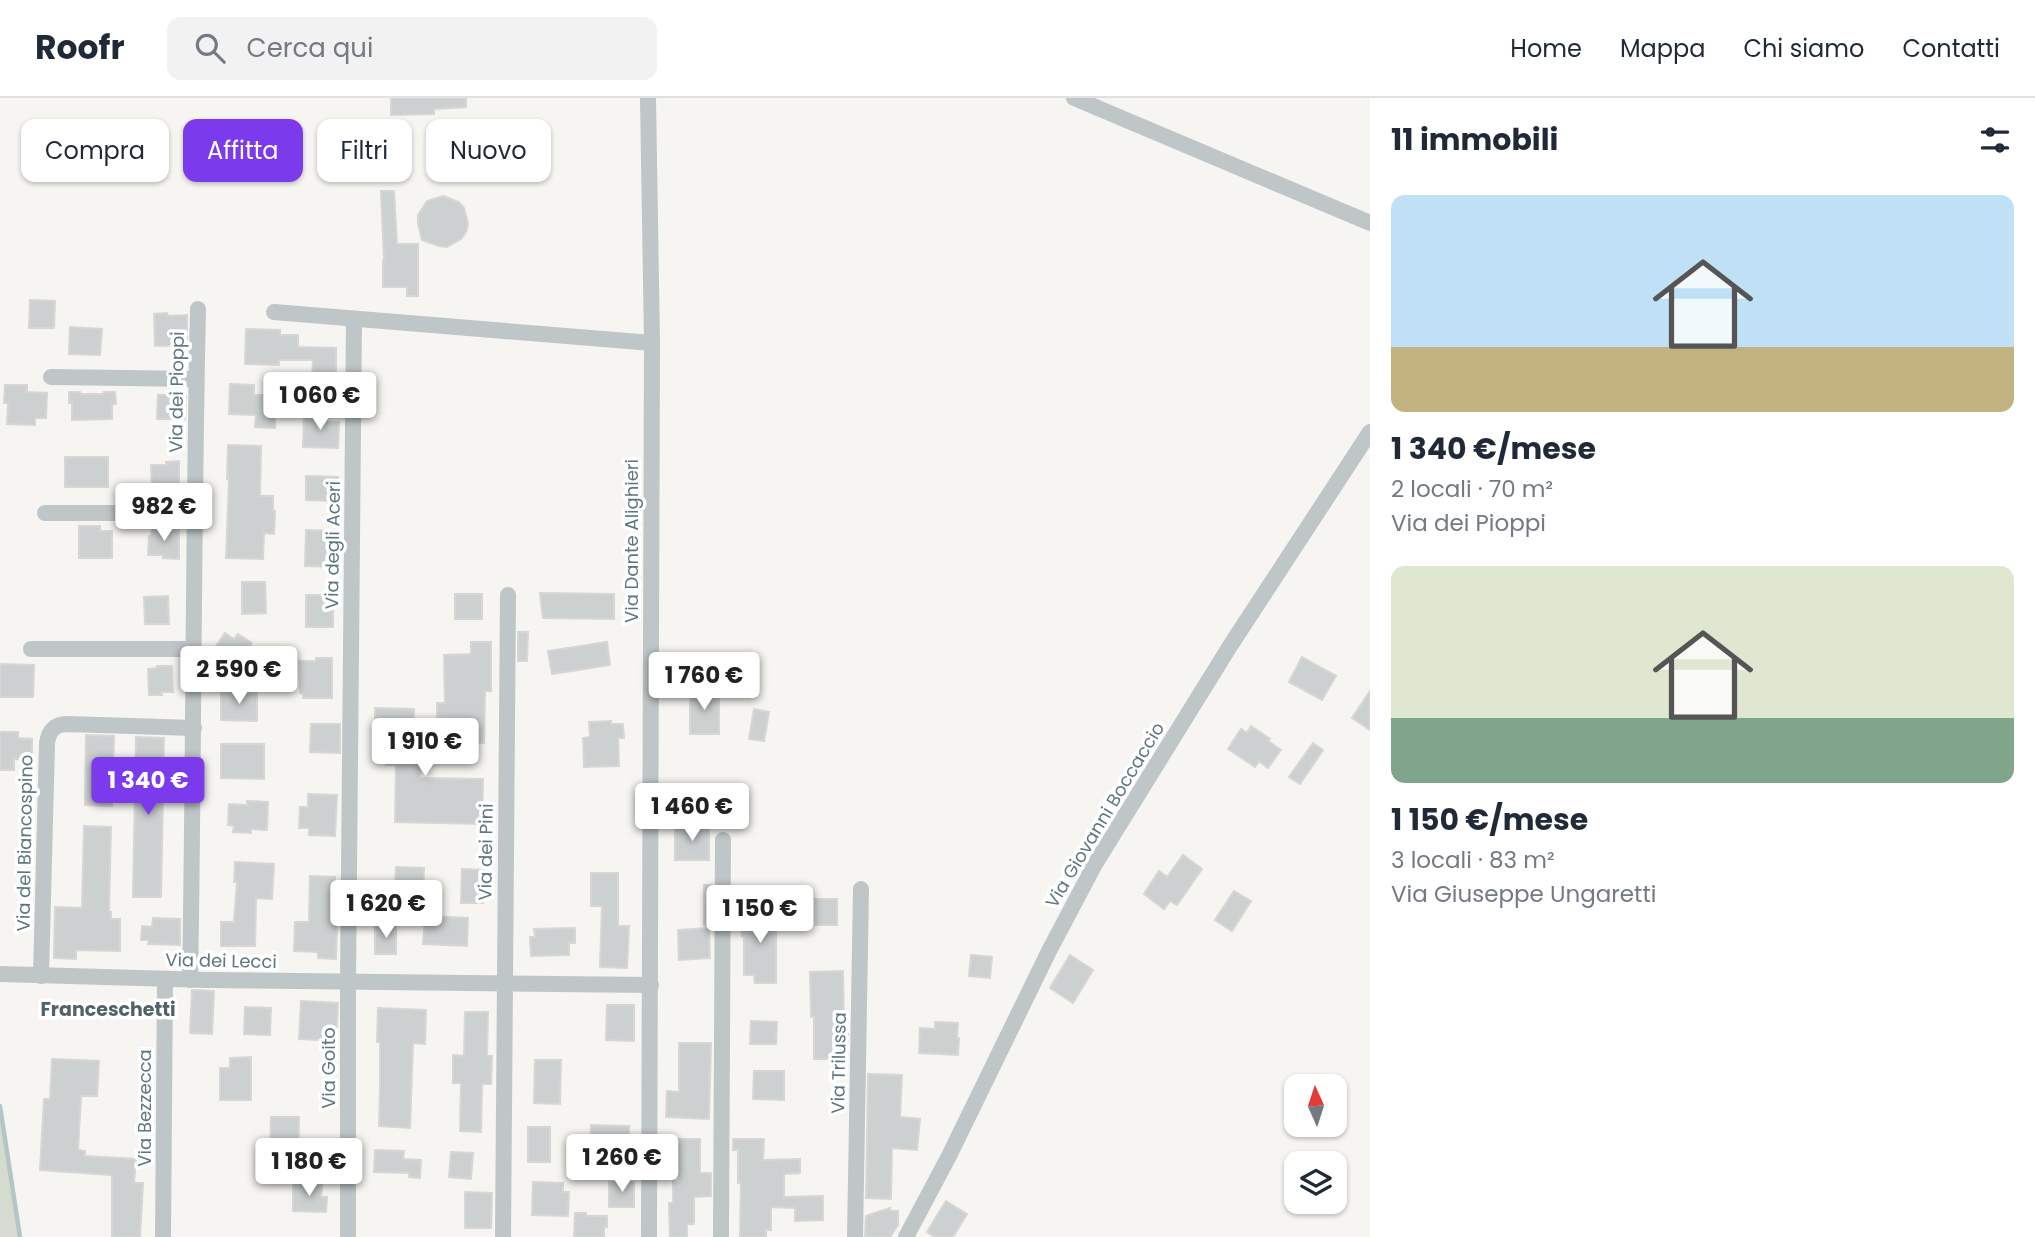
<!DOCTYPE html>
<html lang="it">
<meta charset="utf-8">
<style>
:root{--surface:#fff;--page:#f2f2f3;--text:#1f2937;--muted:#747a83;--line:#e0e1e3;--accent:#7c3aed}
body{margin:0;font-family:Poppins,sans-serif;background:var(--page);color:var(--text);height:100vh;display:flex;flex-direction:column;font-size:26px;white-space:nowrap}
*{box-sizing:border-box;margin:0}
p{font-size:23px;color:var(--muted)}
.icon{flex:none;width:38px;height:38px;fill:none;stroke:currentColor;stroke-width:2;stroke-linecap:round;stroke-linejoin:round}
.map{position:relative;flex:1;overflow:hidden}
.side{display:flex;flex-direction:column;background:var(--surface);width:665px}
.side>*{flex:none}
.banner{position:absolute;left:21px;top:21px;width:665px;height:63px;display:flex;gap:14px}
.needle{width:46px;rotate:357deg}
.controls{position:absolute;left:1284px;top:976px;display:grid;gap:14px}
.controls a{display:grid;place-items:center;width:63px;height:63px;border-radius:14px;background:var(--surface);box-shadow:0 2px 5px #0004;font-size:35px}
.price{position:absolute;translate:-50% -60px;padding:0 16px;border-radius:7px;background:#fff;color:#222;font-size:23px;line-height:46px;filter:drop-shadow(0 2px 4px #0008)}
.price::after{content:'';position:absolute;left:50%;top:42px;width:21px;height:16px;margin-left:-10px;background:inherit;clip-path:polygon(0 0,100% 0,50% 100%)}
.price.active{background:var(--accent);color:#fff}
ul{padding:0;list-style:none}
li{display:grid;align-content:center;gap:14px;height:371px;padding:0 21px}
li span{display:grid;place-items:center;height:217px;border-radius:14px;color:#555}
li>.icon{margin-inline-start:auto}
span .icon{width:126px;height:126px;fill:#fffc;stroke-width:1}
li b{font-size:30px}
h2{display:flex;justify-content:space-between;align-items:center;height:84px;padding:0 21px;font-size:30px}
.chip{padding:0 24px;border-radius:14px;background:var(--surface);box-shadow:0 2px 5px #0004;font-size:24px;line-height:63px}
.chip.active{background:var(--accent);color:#fff}
header{display:flex;align-items:center;gap:42px;box-sizing:border-box;height:98px;padding:0 35px;background:var(--surface);border-bottom:2px solid var(--line)}
header strong{font-size:33px}
nav{display:flex;gap:38px;margin-inline-start:auto;font-size:24px}
.search{width:490px;height:63px;background:var(--page);display:flex;align-items:center;gap:18px;box-sizing:border-box;padding:0 24px;border-radius:14px;color:var(--muted);font-size:26px}
main{display:flex;flex:1;min-height:0}
.map>svg:first-child{display:block}
.green{fill:#d6dbd0}
.lines{fill:none;stroke-linecap:round;stroke-linejoin:round}
.stream{stroke:#b3c6c7;stroke-width:4.5}
.building{fill:#ccd0d1;stroke:#d7d6d4;stroke-width:2}
.minor{stroke:#bfc6c8;stroke-width:16}
.labels{text-anchor:middle;stroke-width:7;stroke-linejoin:round;paint-order:stroke}
.street-label{font-size:18px;fill:#5e777e;stroke:#fff}
.neighbourhood-label{font-size:19px;font-weight:bold;fill:#516369;stroke:#fff}
</style>
<header>
<strong>Roofr</strong>
<div class="search"><svg class="icon" aria-label="search" viewBox="0 0 24 24"><circle cx="10" cy="10" r="6"/><path d="M15 15l6 6"/></svg>Cerca qui</div>
<nav><a>Home</a><a>Mappa</a><a>Chi siamo</a><a>Contatti</a></nav>
</header>
<main>
<div class="map">
<svg width="1370" height="1139" viewBox="0 0 1370 1139">
<rect width="100%" height="100%" fill="#f6f5f1"/>
<path class="green" d="M 0,1013 L 19,1136 L 20,1139 L 0,1139 Z"/>
<g class="lines">
<path class="stream" d="M 0,1008 L 20,1139"/>
</g>
<g class="building">
<path d="M 391,0 L 466,0 L 466,9 L 434,11 L 434,16 L 391,17 Z"/>
<path d="M 381,93 L 394,93 L 397,146 L 418,146 L 418,198 L 407,198 L 407,189 L 383,189 L 383,162 L 384,162 Z"/>
<path d="M 443,98 L 459,104 L 464,110 L 468,126 L 466,134 L 461,141 L 447,149 L 439,148 L 422,142 L 418,126 L 418,117 L 427,103 Z"/>
<path d="M 30,202 L 55,203 L 54,230 L 29,230 Z"/>
<path d="M 167,215 L 168,218 L 187,217 L 187,247 L 155,248 L 154,216 Z"/>
<path d="M 70,229 L 102,231 L 100,257 L 69,256 Z"/>
<path d="M 246,231 L 280,232 L 280,237 L 298,237 L 298,249 L 336,250 L 336,283 L 312,283 L 313,262 L 279,262 L 279,267 L 245,266 Z"/>
<path d="M 230,286 L 254,287 L 254,297 L 275,297 L 275,330 L 255,329 L 256,317 L 229,316 Z"/>
<path d="M 5,287 L 27,287 L 27,294 L 47,295 L 46,320 L 35,320 L 35,327 L 7,326 L 8,305 L 4,305 Z"/>
<path d="M 69,294 L 80,294 L 80,296 L 104,296 L 104,294 L 115,294 L 116,306 L 112,306 L 112,321 L 72,322 L 72,305 L 69,305 Z"/>
<path d="M 158,297 L 186,297 L 185,321 L 157,321 Z"/>
<path d="M 304,316 L 327,316 L 327,324 L 339,324 L 338,350 L 303,349 Z"/>
<path d="M 228,347 L 261,348 L 260,398 L 273,398 L 273,413 L 275,413 L 274,436 L 264,435 L 263,461 L 226,460 L 229,381 L 227,381 Z"/>
<rect x="65" y="359" width="43" height="30"/>
<path d="M 179,363 L 179,390 L 152,392 L 151,367 L 166,367 L 166,364 Z"/>
<path d="M 306,378 L 338,379 L 337,403 L 306,402 Z"/>
<path d="M 79,428 L 100,428 L 100,433 L 112,433 L 112,460 L 79,460 Z"/>
<path d="M 152,430 L 179,432 L 179,461 L 163,460 L 163,457 L 148,457 L 149,438 L 151,438 Z"/>
<path d="M 306,432 L 338,433 L 338,469 L 305,468 Z"/>
<path d="M 242,484 L 265,484 L 266,515 L 242,516 Z"/>
<path d="M 540,495 L 614,496 L 614,521 L 543,520 Z"/>
<rect x="455" y="496" width="27" height="25"/>
<rect x="306" y="497" width="27" height="32"/>
<path d="M 168,498 L 169,526 L 145,526 L 144,499 Z"/>
<path d="M 518,534 L 528,534 L 527,563 L 518,563 Z"/>
<path d="M 225,535 L 234,541 L 238,536 L 252,545 L 249,550 L 251,551 L 244,561 L 249,564 L 240,578 L 210,557 Z"/>
<path d="M 471,544 L 491,544 L 491,593 L 485,593 L 484,645 L 461,645 L 461,620 L 437,619 L 437,605 L 445,605 L 444,557 L 471,556 Z"/>
<path d="M 607,544 L 610,567 L 552,576 L 548,553 Z"/>
<path d="M 1302,559 L 1336,578 L 1322,602 L 1289,584 Z"/>
<path d="M 316,560 L 332,560 L 332,600 L 303,600 L 303,596 L 300,595 L 299,563 L 316,563 Z"/>
<path d="M 0,566 L 34,567 L 33,599 L 0,599 Z"/>
<path d="M 157,568 L 172,568 L 173,594 L 161,594 L 162,597 L 149,597 L 148,571 L 157,570 Z"/>
<rect x="690" y="592" width="29" height="44"/>
<path d="M 1370,593 L 1370,632 L 1352,620 Z"/>
<path d="M 221,594 L 257,595 L 257,623 L 221,622 Z"/>
<path d="M 375,610 L 414,611 L 413,640 L 421,640 L 420,680 L 483,681 L 482,726 L 395,724 L 396,667 L 386,667 L 387,634 L 375,633 Z"/>
<path d="M 754,611 L 769,614 L 764,643 L 749,641 Z"/>
<path d="M 611,623 L 611,626 L 623,626 L 624,640 L 618,640 L 619,668 L 584,669 L 583,640 L 590,639 L 589,624 Z"/>
<path d="M 311,626 L 340,626 L 340,655 L 310,654 Z"/>
<path d="M 1251,628 L 1270,641 L 1268,643 L 1281,652 L 1268,670 L 1259,663 L 1255,669 L 1228,651 L 1241,631 L 1247,635 Z"/>
<path d="M 0,634 L 18,634 L 18,640 L 32,641 L 32,662 L 14,661 L 14,672 L 0,672 Z"/>
<path d="M 86,637 L 114,638 L 112,708 L 85,707 Z"/>
<path d="M 136,639 L 164,640 L 161,799 L 133,799 Z"/>
<path d="M 1313,645 L 1323,652 L 1300,686 L 1289,679 Z"/>
<path d="M 221,646 L 264,646 L 264,681 L 221,680 Z"/>
<path d="M 308,696 L 337,697 L 335,738 L 309,737 L 309,730 L 299,730 L 300,709 L 308,709 Z"/>
<path d="M 247,703 L 268,704 L 267,732 L 251,731 L 251,735 L 233,734 L 234,728 L 228,727 L 229,706 L 247,707 Z"/>
<path d="M 84,728 L 111,729 L 109,814 L 111,814 L 111,821 L 120,821 L 120,853 L 76,852 L 76,861 L 54,860 L 55,809 L 82,810 Z"/>
<rect x="675" y="728" width="34" height="34"/>
<path d="M 1183,757 L 1202,771 L 1177,807 L 1170,803 L 1164,811 L 1144,796 L 1159,773 L 1167,779 Z"/>
<path d="M 235,764 L 274,766 L 272,801 L 256,800 L 255,848 L 221,848 L 221,824 L 234,824 L 237,784 L 234,784 Z"/>
<path d="M 396,769 L 424,770 L 423,804 L 394,802 Z"/>
<path d="M 462,771 L 484,772 L 483,805 L 461,805 Z"/>
<path d="M 591,775 L 618,775 L 618,828 L 629,828 L 627,870 L 600,869 L 602,808 L 591,808 Z"/>
<path d="M 310,778 L 335,779 L 334,825 L 337,825 L 336,861 L 318,860 L 318,854 L 294,853 L 295,824 L 309,824 Z"/>
<rect x="704" y="787" width="8" height="40"/>
<path d="M 1234,793 L 1251,803 L 1232,833 L 1215,822 Z"/>
<rect x="815" y="801" width="22" height="26"/>
<path d="M 776,812 L 776,885 L 755,885 L 754,877 L 744,877 L 744,837 L 742,838 L 741,819 L 746,819 L 746,813 Z"/>
<path d="M 425,818 L 468,820 L 467,848 L 423,846 Z"/>
<path d="M 153,820 L 180,821 L 180,847 L 148,846 L 149,842 L 141,842 L 142,828 L 152,829 Z"/>
<rect x="375" y="828" width="21" height="28"/>
<path d="M 575,830 L 575,845 L 569,845 L 569,857 L 531,858 L 530,839 L 535,839 L 534,831 Z"/>
<path d="M 709,830 L 710,860 L 679,862 L 678,832 Z"/>
<path d="M 971,857 L 992,859 L 990,880 L 969,878 Z"/>
<path d="M 1070,857 L 1093,872 L 1073,905 L 1050,890 Z"/>
<path d="M 843,873 L 844,936 L 848,936 L 847,961 L 814,961 L 814,919 L 811,919 L 810,874 Z"/>
<path d="M 192,892 L 214,893 L 212,936 L 190,935 Z"/>
<path d="M 301,903 L 338,905 L 336,943 L 299,941 Z"/>
<path d="M 607,907 L 634,907 L 634,943 L 606,942 Z"/>
<path d="M 245,909 L 271,910 L 270,937 L 244,936 Z"/>
<path d="M 378,910 L 426,912 L 425,946 L 413,945 L 410,1030 L 379,1028 L 380,990 L 380,944 L 377,944 Z"/>
<path d="M 465,914 L 488,914 L 487,958 L 492,958 L 491,986 L 482,986 L 481,1034 L 460,1033 L 461,985 L 453,985 L 453,957 L 464,958 Z"/>
<path d="M 751,923 L 777,924 L 776,946 L 750,946 Z"/>
<path d="M 935,924 L 958,925 L 957,940 L 959,940 L 958,957 L 919,955 L 920,930 L 935,931 Z"/>
<path d="M 679,945 L 711,945 L 709,1021 L 666,1019 L 667,993 L 679,994 Z"/>
<path d="M 251,959 L 251,1002 L 220,1002 L 220,970 L 230,970 L 230,960 Z"/>
<path d="M 52,961 L 99,963 L 97,998 L 81,998 L 78,1052 L 85,1053 L 85,1058 L 136,1061 L 134,1085 L 143,1085 L 140,1139 L 112,1139 L 112,1077 L 40,1072 L 44,1001 L 50,1001 Z"/>
<path d="M 535,962 L 561,962 L 560,1006 L 534,1005 Z"/>
<path d="M 754,973 L 784,973 L 784,1002 L 753,1001 Z"/>
<path d="M 868,976 L 902,977 L 900,1019 L 920,1021 L 917,1052 L 892,1050 L 891,1101 L 866,1100 Z"/>
<path d="M 271,1019 L 299,1019 L 298,1070 L 270,1069 Z"/>
<path d="M 591,1027 L 629,1028 L 629,1047 L 623,1047 L 622,1064 L 597,1063 L 597,1052 L 590,1052 Z"/>
<rect x="528" y="1029" width="22" height="35"/>
<path d="M 670,1041 L 700,1041 L 700,1075 L 711,1075 L 711,1098 L 694,1099 L 694,1126 L 687,1126 L 687,1139 L 670,1139 L 669,1105 L 673,1105 L 673,1083 L 678,1083 L 678,1066 L 672,1066 L 672,1062 L 670,1062 Z"/>
<path d="M 733,1041 L 764,1041 L 763,1062 L 800,1061 L 800,1075 L 784,1076 L 784,1099 L 823,1098 L 823,1122 L 795,1123 L 795,1110 L 771,1109 L 771,1132 L 766,1132 L 766,1139 L 740,1139 L 741,1085 L 738,1085 L 738,1052 L 733,1052 Z"/>
<path d="M 375,1052 L 404,1053 L 403,1061 L 421,1062 L 420,1080 L 409,1079 L 409,1075 L 374,1074 Z"/>
<path d="M 451,1054 L 473,1055 L 471,1081 L 449,1079 Z"/>
<path d="M 533,1084 L 563,1085 L 563,1094 L 569,1094 L 568,1118 L 532,1117 Z"/>
<rect x="609" y="1084" width="25" height="25"/>
<path d="M 293,1085 L 322,1086 L 321,1099 L 327,1099 L 326,1114 L 293,1113 Z"/>
<path d="M 465,1094 L 492,1095 L 491,1130 L 465,1130 Z"/>
<path d="M 946,1103 L 967,1116 L 953,1139 L 935,1139 L 927,1134 Z"/>
<path d="M 890,1110 L 890,1113 L 898,1113 L 898,1127 L 890,1139 L 865,1139 L 866,1118 Z"/>
<path d="M 575,1115 L 586,1115 L 586,1118 L 607,1118 L 607,1129 L 604,1129 L 604,1139 L 574,1139 Z"/>
</g>
<g class="lines">
<g class="minor">
<path d="M 648,0 L 652,245 L 649,1139"/>
<path d="M 1074,0 L 1370,125"/>
<path d="M 274,214 L 652,245"/>
<path d="M 51,279 L 196,281"/>
<path d="M 45,415 L 193,415"/>
<path d="M 31,551 L 192,551"/>
<path d="M 0,876 L 208,882 L 651,887"/>
<path d="M 41,878 L 47,645 C 49,632 55,626 68,626 L 194,630"/>
<path d="M 190,882 C 194,658 193,435 198,211"/>
<path d="M 163,1139 L 165,881"/>
<path d="M 348,1139 L 348,884 L 354,221"/>
<path d="M 503,1139 L 508,497"/>
<path d="M 721,1139 L 723,742"/>
<path d="M 855,1139 L 861,791"/>
<path d="M 906,1139 L 949,1058 L 1049,853 L 1095,766 L 1230,548 L 1370,334"/>
</g>
</g>
<g class="labels">
<g class="street-label">
<text transform="translate(177 294) rotate(-89)" y="6">Via dei Pioppi</text>
<text transform="translate(632 443) rotate(-90)" y="6">Via Dante Alighieri</text>
<text transform="translate(333 447) rotate(-89)" y="6">Via degli Aceri</text>
<text transform="translate(1105 717) rotate(-59)" y="6">Via Giovanni Boccaccio</text>
<text transform="translate(25 745) rotate(-89)" y="6">Via del Biancospino</text>
<text transform="translate(486 754) rotate(-89)" y="6">Via dei Pini</text>
<text transform="translate(221 863) rotate(1)" y="6">Via dei Lecci</text>
<text transform="translate(839 965) rotate(-89)" y="6">Via Trilussa</text>
<text transform="translate(329 970) rotate(-90)" y="6">Via Goito</text>
<text transform="translate(145 1010) rotate(-90)" y="6">Via Bezzecca</text>
</g>
<g class="neighbourhood-label">
<text x="108" y="918">Franceschetti</text>
</g>
</g>
</svg>
<div class="controls">
<a><svg class="needle" viewBox="-14 -14 28 28"><path d="M0-13l5 13h-10z" fill="#e53935"/><path d="M0 13l5-13h-10z" fill="#747a83"/></svg></a>
<a><svg class="icon" aria-label="layers" viewBox="0 0 24 24"><path d="M12 4l9 5-9 5-9-5zM3 14l9 5 9-5"/></svg></a>
</div>
<b class="price" style="left:320px;top:334px">1 060 €</b>
<b class="price" style="left:164px;top:445px">982 €</b>
<b class="price" style="left:239px;top:608px">2 590 €</b>
<b class="price" style="left:704px;top:614px">1 760 €</b>
<b class="price" style="left:425px;top:680px">1 910 €</b>
<b class="price active" style="left:148px;top:719px">1 340 €</b>
<b class="price" style="left:692px;top:745px">1 460 €</b>
<b class="price" style="left:386px;top:842px">1 620 €</b>
<b class="price" style="left:760px;top:847px">1 150 €</b>
<b class="price" style="left:622px;top:1096px">1 260 €</b>
<b class="price" style="left:309px;top:1100px">1 180 €</b>
<div class="banner">
<a class="chip">Compra</a>
<a class="chip active">Affitta</a>
<a class="chip">Filtri</a>
<a class="chip">Nuovo</a>
</div>
</div>
<section class="side">
<h2>11 immobili<svg class="icon" aria-label="filters" viewBox="0 0 24 24"><path d="M4 7h16M4 17h16"/><circle cx="9" cy="7" r="2"/><circle cx="15" cy="17" r="2"/></svg></h2>
<ul>
<li><span style="background:linear-gradient(#bfe0f5 70%,#c2b280 0)"><svg class="icon" aria-label="home" viewBox="0 0 24 24"><path d="M3 11l9-7 9 7M6 9v11h12V9"/></svg></span><div><b>1 340 €/mese</b><p>2 locali · 70 m²</p><p>Via dei Pioppi</p></div></li>
<li><span style="background:linear-gradient(#dfe7d0 70%,#7fa58c 0)"><svg class="icon" aria-label="home" viewBox="0 0 24 24"><path d="M3 11l9-7 9 7M6 9v11h12V9"/></svg></span><div><b>1 150 €/mese</b><p>3 locali · 83 m²</p><p>Via Giuseppe Ungaretti</p></div></li>
</ul>
</section>
</main>
